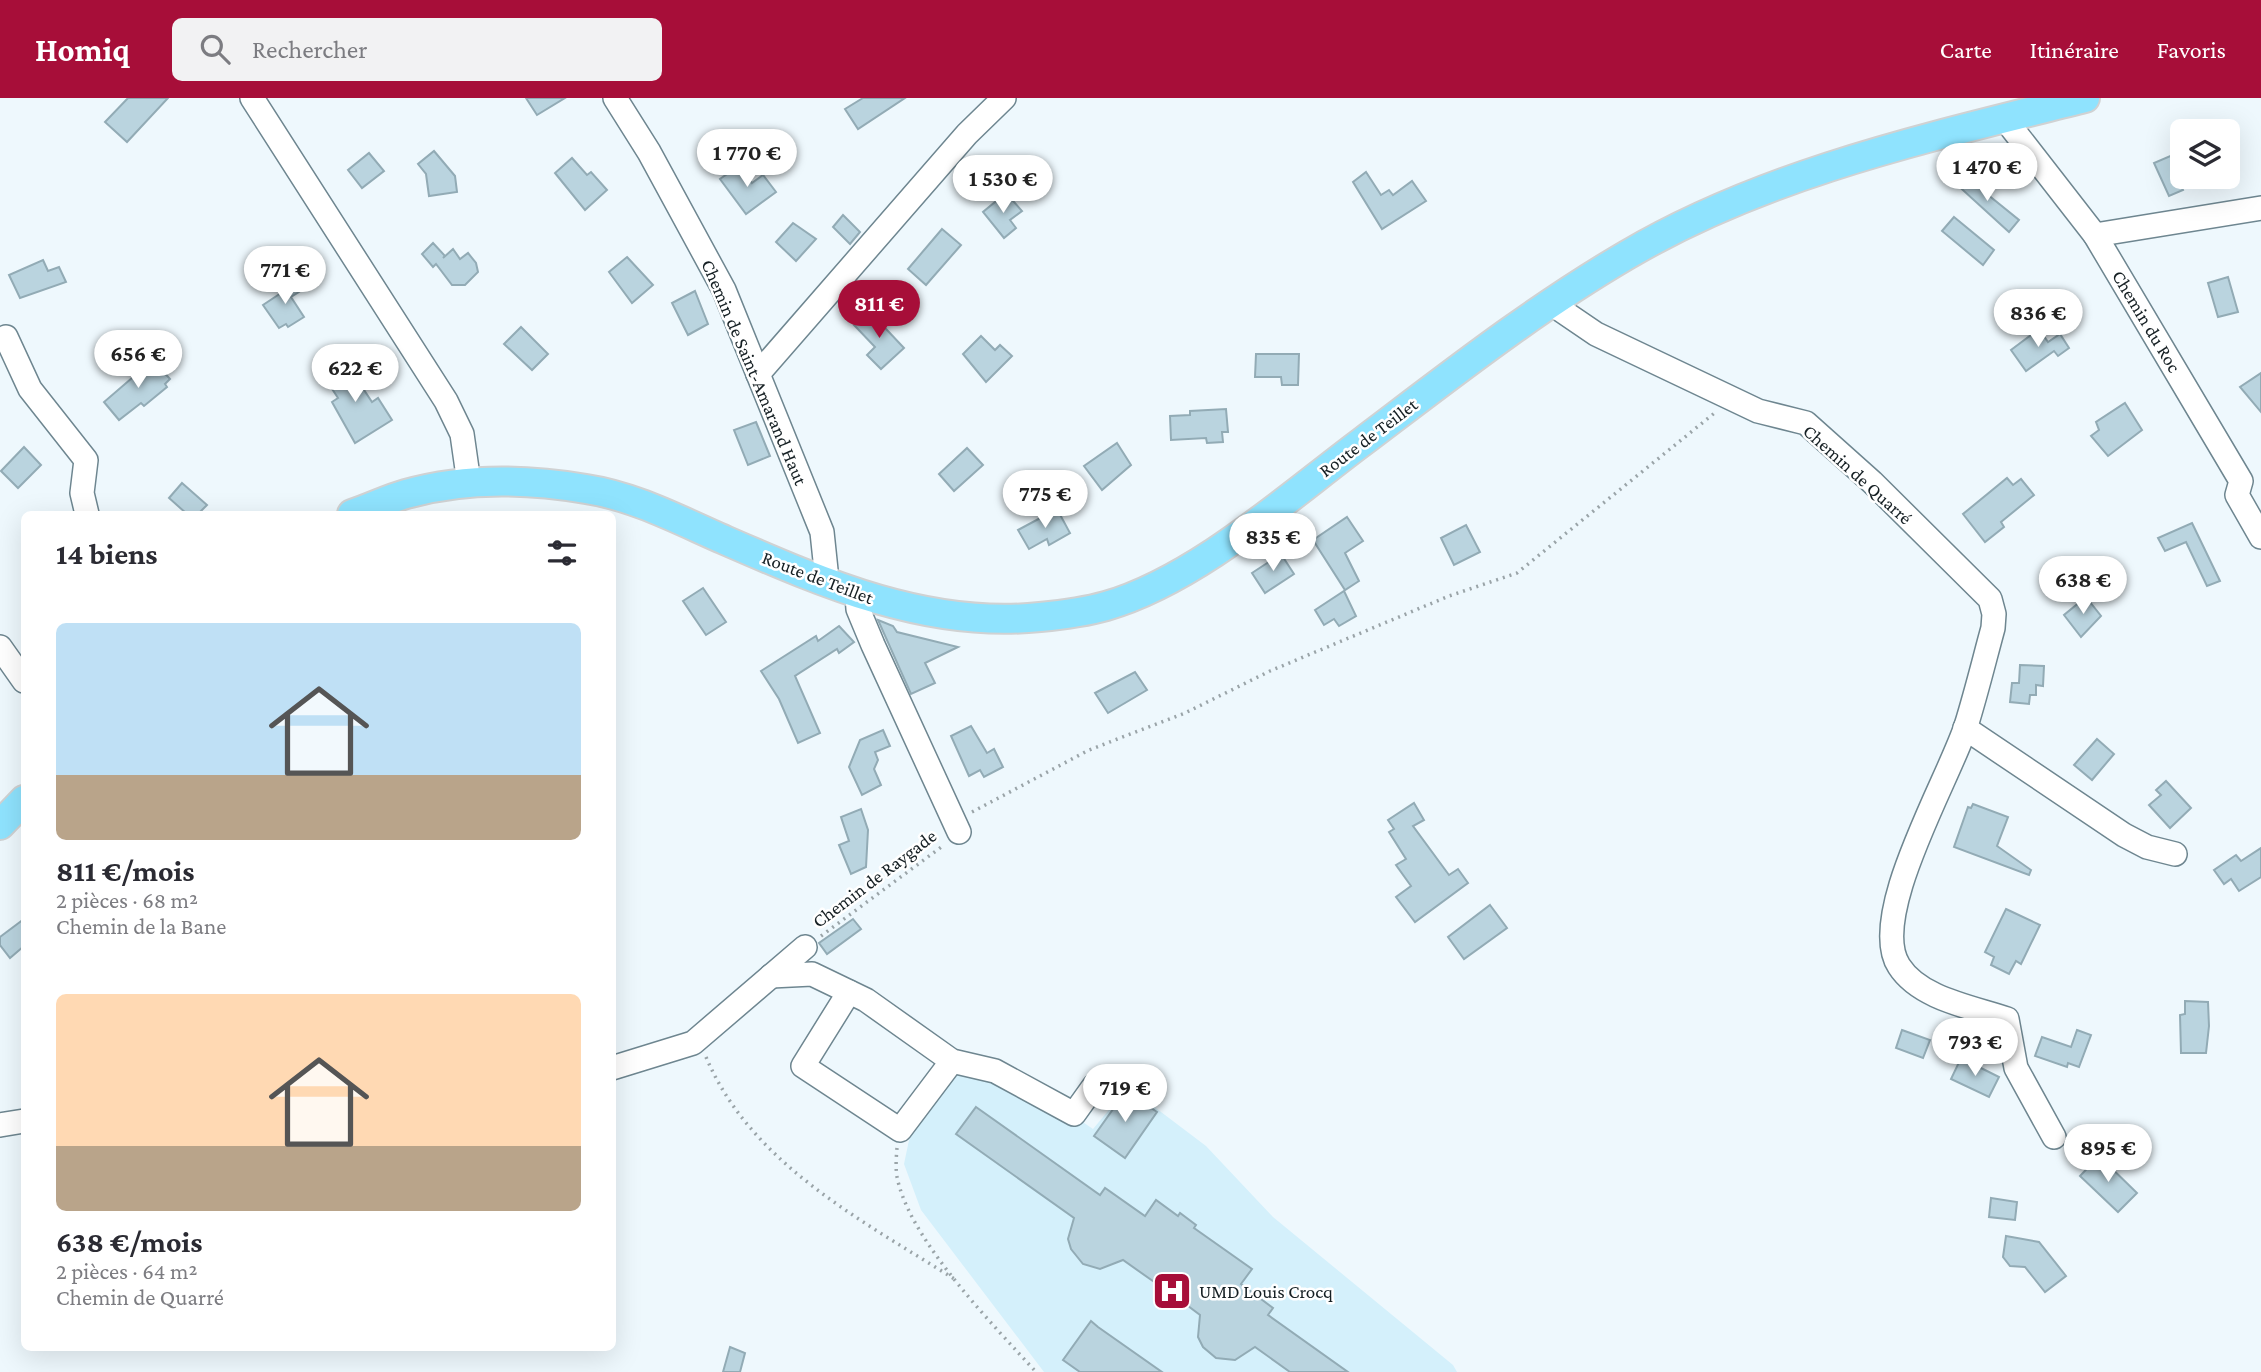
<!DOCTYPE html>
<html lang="fr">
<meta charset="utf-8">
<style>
:root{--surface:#fff;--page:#f2f2f3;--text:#2b2b33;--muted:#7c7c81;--accent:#a70e39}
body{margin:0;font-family:"Crimson Pro",serif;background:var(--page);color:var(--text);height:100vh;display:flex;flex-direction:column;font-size:26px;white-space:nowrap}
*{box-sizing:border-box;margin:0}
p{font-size:23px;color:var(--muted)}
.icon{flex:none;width:38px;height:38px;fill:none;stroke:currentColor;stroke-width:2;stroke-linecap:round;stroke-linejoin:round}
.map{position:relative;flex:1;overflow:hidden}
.side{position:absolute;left:21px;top:413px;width:595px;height:840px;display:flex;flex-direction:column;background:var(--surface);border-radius:10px;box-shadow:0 7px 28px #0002}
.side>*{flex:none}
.buttons{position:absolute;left:2170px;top:21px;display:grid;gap:14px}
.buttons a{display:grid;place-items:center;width:70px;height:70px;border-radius:10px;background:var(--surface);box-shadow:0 7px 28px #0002;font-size:35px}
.price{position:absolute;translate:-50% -60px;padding:0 16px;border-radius:24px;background:#fff;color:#222;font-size:23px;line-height:46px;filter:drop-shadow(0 2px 4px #0008)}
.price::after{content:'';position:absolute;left:50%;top:42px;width:21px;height:16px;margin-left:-10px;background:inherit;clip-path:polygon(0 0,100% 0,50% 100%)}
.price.on{background:var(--accent);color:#fff}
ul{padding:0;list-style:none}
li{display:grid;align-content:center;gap:14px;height:371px;padding:0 35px}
li span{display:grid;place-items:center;height:217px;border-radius:10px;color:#555}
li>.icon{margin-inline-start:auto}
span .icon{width:126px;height:126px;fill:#fffc;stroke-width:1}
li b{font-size:30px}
h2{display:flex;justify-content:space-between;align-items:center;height:84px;padding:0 35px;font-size:30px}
header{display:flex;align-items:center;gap:42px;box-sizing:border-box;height:98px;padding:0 35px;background:var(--accent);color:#fff}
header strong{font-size:33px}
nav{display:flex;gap:38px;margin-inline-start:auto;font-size:24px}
.search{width:490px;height:63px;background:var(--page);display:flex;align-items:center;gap:18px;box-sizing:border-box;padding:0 24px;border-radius:10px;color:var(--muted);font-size:26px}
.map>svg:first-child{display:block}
.built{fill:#d4f0fb}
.building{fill:#bad4df;stroke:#92abb5;stroke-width:2}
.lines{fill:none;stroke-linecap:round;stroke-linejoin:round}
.minor-casing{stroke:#6e8690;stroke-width:26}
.major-casing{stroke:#d0d2d3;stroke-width:32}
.path{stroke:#9aa4a8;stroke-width:3.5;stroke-dasharray:2 5;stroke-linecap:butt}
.minor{stroke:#fff;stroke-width:23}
.major{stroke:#8fe3fe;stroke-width:28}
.labels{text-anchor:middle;stroke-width:5;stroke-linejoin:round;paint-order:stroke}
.street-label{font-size:19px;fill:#151f23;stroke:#fff}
.poi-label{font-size:19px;fill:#151f23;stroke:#fff;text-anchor:start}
</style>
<header>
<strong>Homiq</strong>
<div class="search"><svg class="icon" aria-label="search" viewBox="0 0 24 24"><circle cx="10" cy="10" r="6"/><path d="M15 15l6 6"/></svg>Rechercher</div>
<nav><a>Carte</a><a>Itinéraire</a><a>Favoris</a></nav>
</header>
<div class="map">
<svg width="2261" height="1274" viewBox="0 0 2261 1274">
<rect width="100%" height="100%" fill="#eef8fd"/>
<path class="built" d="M 958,966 L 1017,979 L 1093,1031 L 1128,989 L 1206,1048 L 1273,1119 L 1453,1267 L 1457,1274 L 1044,1274 L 921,1112 L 904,1066 L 913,1023 Z"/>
<g class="building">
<path d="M 128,0 L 168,0 L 127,44 L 105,24 Z"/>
<path d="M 526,0 L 565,0 L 537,17 Z"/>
<path d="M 863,0 L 905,0 L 858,31 L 845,11 Z"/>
<path d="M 434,53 L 455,78 L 457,94 L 429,98 L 426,76 L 418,66 Z"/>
<path d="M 2182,53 L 2182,82 L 2179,84 L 2183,92 L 2169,98 L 2154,65 Z"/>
<path d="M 369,55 L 384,73 L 362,90 L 348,72 Z"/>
<path d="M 572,60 L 587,77 L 591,74 L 607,92 L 585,112 L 555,75 Z"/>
<path d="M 740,67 L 752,85 L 763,77 L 776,94 L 746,116 L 720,81 Z"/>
<path d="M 1366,74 L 1381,97 L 1389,92 L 1393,97 L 1412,83 L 1426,103 L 1382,131 L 1353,84 Z"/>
<path d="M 1961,75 L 2019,122 L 2009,134 L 1954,84 Z"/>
<path d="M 1006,95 L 1022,113 L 1010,122 L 1016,130 L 1004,140 L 983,114 Z"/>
<path d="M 843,117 L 860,134 L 850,146 L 833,129 Z"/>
<path d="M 1954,119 L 1994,152 L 1983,167 L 1942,133 Z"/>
<path d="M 793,125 L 816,141 L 796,163 L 776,144 Z"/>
<path d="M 942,131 L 961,147 L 926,187 L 908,171 Z"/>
<path d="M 433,145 L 445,158 L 443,160 L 453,151 L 460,161 L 468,155 L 476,165 L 478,174 L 465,187 L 452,187 L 436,166 L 433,169 L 422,156 Z"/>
<path d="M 627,159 L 653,187 L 632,205 L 609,174 Z"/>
<path d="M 43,162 L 48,173 L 59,169 L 66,184 L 20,200 L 9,177 Z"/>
<path d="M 2228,179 L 2238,214 L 2218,219 L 2208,185 Z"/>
<path d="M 291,181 L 299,194 L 291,199 L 304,219 L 288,229 L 286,226 L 279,230 L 263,207 L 281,195 L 277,189 Z"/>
<path d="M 695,193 L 708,226 L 688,237 L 672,205 Z"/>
<path d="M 869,213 L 904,250 L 881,271 L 867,257 L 875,249 L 854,227 Z"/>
<path d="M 521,229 L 548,256 L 532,272 L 504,246 Z"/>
<path d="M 2039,231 L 2048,244 L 2060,236 L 2069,250 L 2058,258 L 2054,253 L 2026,273 L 2011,252 Z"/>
<path d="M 981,238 L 995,252 L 1000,247 L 1012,258 L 986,284 L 963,256 Z"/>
<path d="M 1256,256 L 1299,256 L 1298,287 L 1282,287 L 1281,279 L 1255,279 Z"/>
<path d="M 153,262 L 170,281 L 165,286 L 167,289 L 144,308 L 141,305 L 119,322 L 104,304 Z"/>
<path d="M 345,263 L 372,304 L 378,300 L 392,322 L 355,345 L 332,304 L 338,300 L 323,277 Z"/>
<path d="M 2261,275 L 2261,314 L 2240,289 Z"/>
<path d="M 2125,305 L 2142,332 L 2108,358 L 2091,338 L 2099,332 L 2096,324 Z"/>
<path d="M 1226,311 L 1228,334 L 1222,334 L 1223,344 L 1207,345 L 1206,340 L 1171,342 L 1170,318 L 1190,317 L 1190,313 Z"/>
<path d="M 756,324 L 770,358 L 748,367 L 734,332 Z"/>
<path d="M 1117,345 L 1131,367 L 1102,392 L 1084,368 Z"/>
<path d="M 24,349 L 41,367 L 18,390 L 1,373 Z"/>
<path d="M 967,350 L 983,367 L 954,393 L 939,376 Z"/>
<path d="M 2007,380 L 2013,387 L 2021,381 L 2034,397 L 2001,424 L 2004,429 L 1985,444 L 1963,416 Z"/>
<path d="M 182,385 L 207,407 L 198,416 L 187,416 L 169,400 Z"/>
<path d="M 1057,411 L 1070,435 L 1049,447 L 1047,441 L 1029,451 L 1018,432 Z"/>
<path d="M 1347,419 L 1363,443 L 1345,455 L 1359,483 L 1345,492 L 1313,442 Z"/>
<path d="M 2192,425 L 2220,483 L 2207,488 L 2186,444 L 2165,453 L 2158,440 Z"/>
<path d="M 1466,427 L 1480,454 L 1454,467 L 1441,440 Z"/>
<path d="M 1281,456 L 1294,476 L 1265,495 L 1252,475 Z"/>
<path d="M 703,490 L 726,524 L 706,537 L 683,503 Z"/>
<path d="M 1344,493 L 1356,518 L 1339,528 L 1334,521 L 1324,527 L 1315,512 Z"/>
<path d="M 2086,499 L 2101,518 L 2081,539 L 2064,517 Z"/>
<path d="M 878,522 L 893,528 L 897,534 L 958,549 L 925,565 L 935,585 L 911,596 Z"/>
<path d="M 839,528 L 854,544 L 839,555 L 837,551 L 795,578 L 820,635 L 798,645 L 779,601 L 761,573 L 816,538 L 818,543 Z"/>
<path d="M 2020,567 L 2044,568 L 2043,588 L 2036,587 L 2036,597 L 2030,597 L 2029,606 L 2010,604 L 2012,585 L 2019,585 Z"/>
<path d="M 1135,574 L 1147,592 L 1108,615 L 1095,595 Z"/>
<path d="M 971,628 L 987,655 L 994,651 L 1003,669 L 984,679 L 980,672 L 969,678 L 951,638 Z"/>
<path d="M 883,632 L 890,648 L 875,654 L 878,662 L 874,671 L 881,687 L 862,697 L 849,669 L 860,642 Z"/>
<path d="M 2097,641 L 2114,656 L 2092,682 L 2074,667 Z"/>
<path d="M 2166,683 L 2191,710 L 2170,730 L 2149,707 L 2161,697 L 2156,692 Z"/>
<path d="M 1414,705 L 1424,722 L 1413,728 L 1449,777 L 1458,771 L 1468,785 L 1415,824 L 1396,799 L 1411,788 L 1396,767 L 1406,761 L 1389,734 L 1394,731 L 1388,722 Z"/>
<path d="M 1973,706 L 2008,719 L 1997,748 L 2031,772 L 2029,777 L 1954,749 L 1968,709 L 1971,710 Z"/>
<path d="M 861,711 L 868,732 L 866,769 L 851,776 L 839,747 L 849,743 L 841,719 Z"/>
<path d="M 2261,750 L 2261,779 L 2239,793 L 2231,781 L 2224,786 L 2214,772 L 2236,757 L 2241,763 Z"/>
<path d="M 1490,807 L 1507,830 L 1464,861 L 1448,839 Z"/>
<path d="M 2006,811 L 2040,827 L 2021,866 L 2016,863 L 2009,876 L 1991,867 L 1994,859 L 1985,854 Z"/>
<path d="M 24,821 L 24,848 L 10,860 L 0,847 L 0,839 Z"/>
<path d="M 853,821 L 861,831 L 827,856 L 819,845 Z"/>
<path d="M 2185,903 L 2208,904 L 2209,928 L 2206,955 L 2181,955 L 2180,917 L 2185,916 Z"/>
<path d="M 1902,932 L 1930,942 L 1923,960 L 1896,950 Z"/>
<path d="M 2077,932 L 2091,937 L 2079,969 L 2068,965 L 2067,969 L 2035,958 L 2042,939 L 2071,949 Z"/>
<path d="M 1961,960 L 1999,979 L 1989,999 L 1951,981 Z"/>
<path d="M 1126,993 L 1157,1014 L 1125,1060 L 1094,1038 Z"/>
<path d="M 976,1009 L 1100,1097 L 1105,1090 L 1145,1118 L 1156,1102 L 1178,1118 L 1180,1115 L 1196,1127 L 1194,1130 L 1252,1171 L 1241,1186 L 1273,1210 L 1268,1217 L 1348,1274 L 1290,1274 L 1255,1249 L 1235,1262 L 1216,1260 L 1203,1249 L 1198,1239 L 1200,1217 L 1180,1202 L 1176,1208 L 1163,1199 L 1167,1193 L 1123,1162 L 1100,1171 L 1083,1166 L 1071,1151 L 1068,1141 L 1074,1120 L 956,1036 Z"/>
<path d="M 2099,1058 L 2137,1095 L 2118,1114 L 2080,1078 Z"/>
<path d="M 1991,1100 L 2017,1104 L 2015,1122 L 1989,1119 Z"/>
<path d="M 2006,1138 L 2039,1144 L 2066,1178 L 2045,1194 L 2025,1169 L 2010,1168 L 2003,1159 Z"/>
<path d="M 1091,1223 L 1098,1229 L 1162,1274 L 1080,1274 L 1063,1262 Z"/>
<path d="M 730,1249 L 745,1255 L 740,1274 L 723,1274 Z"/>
</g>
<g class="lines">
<g class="minor-casing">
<g id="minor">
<path d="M 252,0 L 446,303 L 462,336 L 469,385"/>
<path d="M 615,0 L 649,54 L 724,192 L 822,434 L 826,472 L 823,484"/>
<path d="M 2004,20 L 2095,137 L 2241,383 L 2237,397 L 2261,439"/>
<path d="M 2095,137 L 2261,110"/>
<path d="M 1549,204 L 1596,236 L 1758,313 L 1806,325 L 1872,384 L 1990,501 L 1994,516 L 1993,530 C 1984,563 1976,596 1966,628 C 1949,681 1867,819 1899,868 C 1920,901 1972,909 2007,921 L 2016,970 L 2054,1039"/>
<path d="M 6,239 L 30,291 L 86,362 L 82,395 L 87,416"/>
<path d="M 758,276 L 967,36 L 1004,0"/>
<path d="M 857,497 L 858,511 L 873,547 L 959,734"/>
<path d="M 0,549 L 24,583"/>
<path d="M 1965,630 L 2124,737 L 2147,749 L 2175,756"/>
<path d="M 771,878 L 812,876 L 866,902 L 952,963 L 995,973 L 1074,1016 L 1094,988"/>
<path d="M 849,894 L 803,968 L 900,1032 L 952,963"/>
<path d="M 612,970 L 693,945 L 805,849"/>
<path d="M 0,1027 L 24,1023"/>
</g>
</g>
<g class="major-casing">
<g id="major">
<path d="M 352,416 C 370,410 388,401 406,396 C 463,380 527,381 586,391 C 633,398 677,421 720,440 C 821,484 926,531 1040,519 C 1061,517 1085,514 1106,508 C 1196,482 1287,400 1362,344 C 1448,279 1533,212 1627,157 C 1766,75 1930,39 2085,0"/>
<path d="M 0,727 L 24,702"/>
</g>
</g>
<g class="path">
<path d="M 972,714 L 1089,652 L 1185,615 L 1270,573 L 1449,498 L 1517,475 L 1717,313"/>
<path d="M 821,838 L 944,747"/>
<path d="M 706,959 C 751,1066 863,1123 956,1182"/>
<path d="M 897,1050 C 896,1062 895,1075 899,1087 C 915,1147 994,1228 1036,1274"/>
</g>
<use href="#minor" class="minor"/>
<use href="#major" class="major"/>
</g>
<defs>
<g id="hospital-square" transform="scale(2.0125)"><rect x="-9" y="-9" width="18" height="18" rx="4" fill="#a70e39" stroke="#fff"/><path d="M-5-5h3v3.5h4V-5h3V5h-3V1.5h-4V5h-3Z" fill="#fff"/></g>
</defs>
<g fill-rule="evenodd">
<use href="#hospital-square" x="1172" y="1193"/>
</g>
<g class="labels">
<g class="street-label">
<text transform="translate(2147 223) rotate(59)" y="7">Chemin du Roc</text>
<text transform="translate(755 274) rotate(67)" y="7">Chemin de Saint-Amarand Haut</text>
<text transform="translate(1368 339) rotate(-37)" y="7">Route de Teillet</text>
<text transform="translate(1858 376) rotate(42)" y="7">Chemin de Quarré</text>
<text transform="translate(818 479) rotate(21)" y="7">Route de Teillet</text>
<text transform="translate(874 780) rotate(-37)" y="7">Chemin de Raygade</text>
</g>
<g class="poi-label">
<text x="1199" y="1200">UMD Louis Crocq</text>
</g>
</g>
</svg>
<div class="buttons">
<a><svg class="icon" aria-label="layers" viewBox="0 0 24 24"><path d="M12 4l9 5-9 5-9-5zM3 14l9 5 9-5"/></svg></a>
</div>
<b class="price" style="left:747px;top:91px">1 770 €</b>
<b class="price" style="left:1987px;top:105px">1 470 €</b>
<b class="price" style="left:1003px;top:117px">1 530 €</b>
<b class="price" style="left:285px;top:208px">771 €</b>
<b class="price on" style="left:879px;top:242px">811 €</b>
<b class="price" style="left:2038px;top:251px">836 €</b>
<b class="price" style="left:138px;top:292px">656 €</b>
<b class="price" style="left:355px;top:306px">622 €</b>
<b class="price" style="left:1045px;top:432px">775 €</b>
<b class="price" style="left:1273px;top:475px">835 €</b>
<b class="price" style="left:2083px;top:518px">638 €</b>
<b class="price" style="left:1975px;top:980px">793 €</b>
<b class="price" style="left:1125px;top:1026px">719 €</b>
<b class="price" style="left:2108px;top:1086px">895 €</b>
<section class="side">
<h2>14 biens<svg class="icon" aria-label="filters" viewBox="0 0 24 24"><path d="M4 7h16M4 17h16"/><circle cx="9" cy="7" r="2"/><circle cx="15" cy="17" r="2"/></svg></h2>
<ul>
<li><span style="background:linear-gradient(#bfe0f5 70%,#b9a48a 0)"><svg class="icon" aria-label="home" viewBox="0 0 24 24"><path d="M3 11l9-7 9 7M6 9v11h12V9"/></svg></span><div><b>811 €/mois</b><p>2 pièces · 68 m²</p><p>Chemin de la Bane</p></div></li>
<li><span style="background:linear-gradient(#ffd9b3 70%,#b9a48a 0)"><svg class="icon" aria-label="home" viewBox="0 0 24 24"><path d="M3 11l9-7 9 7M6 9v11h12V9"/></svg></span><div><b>638 €/mois</b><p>2 pièces · 64 m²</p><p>Chemin de Quarré</p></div></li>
</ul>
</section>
</div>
